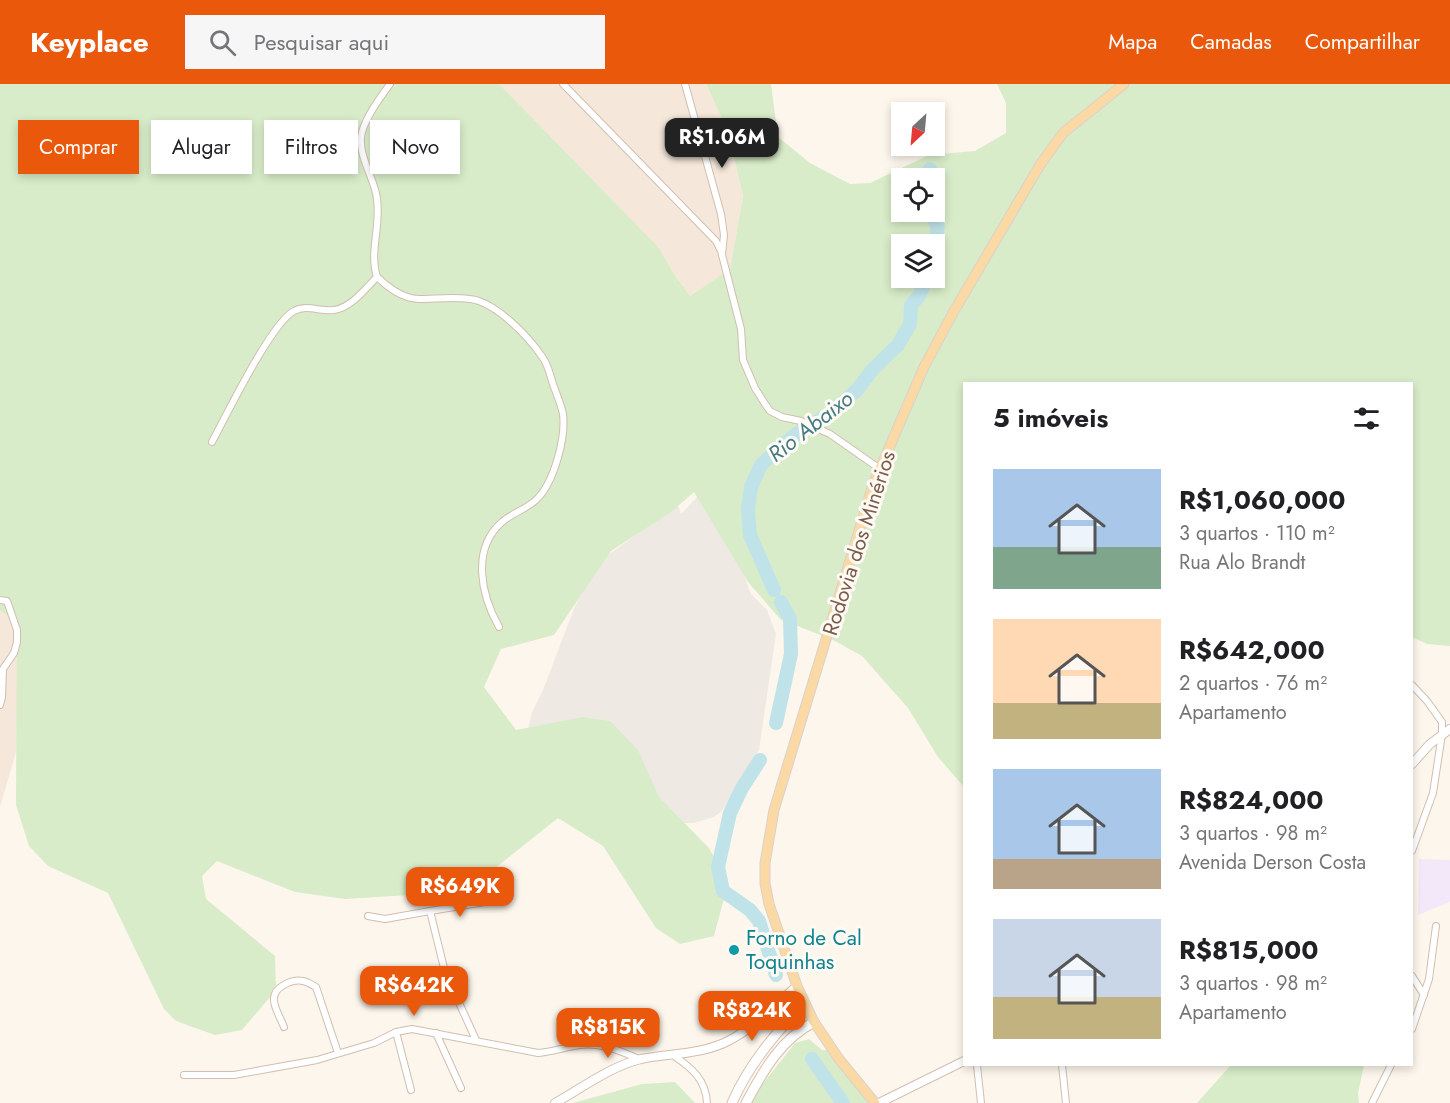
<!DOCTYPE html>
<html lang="pt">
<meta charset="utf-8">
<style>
:root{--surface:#fff;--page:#f6f6f6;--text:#202124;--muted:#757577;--accent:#ea580c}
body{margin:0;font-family:Jost,sans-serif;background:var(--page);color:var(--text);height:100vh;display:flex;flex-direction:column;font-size:22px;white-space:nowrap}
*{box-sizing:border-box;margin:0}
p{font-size:20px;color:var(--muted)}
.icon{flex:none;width:33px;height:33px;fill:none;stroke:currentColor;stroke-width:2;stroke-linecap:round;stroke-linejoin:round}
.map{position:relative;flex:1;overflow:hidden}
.details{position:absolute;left:963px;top:298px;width:450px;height:684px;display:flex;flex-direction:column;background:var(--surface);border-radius:0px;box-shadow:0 3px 9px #0003}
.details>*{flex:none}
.guide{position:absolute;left:18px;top:36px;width:570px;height:54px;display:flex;gap:12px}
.needle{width:39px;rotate:206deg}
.buttons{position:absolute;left:891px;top:18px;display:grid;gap:12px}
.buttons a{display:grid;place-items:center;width:54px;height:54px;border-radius:0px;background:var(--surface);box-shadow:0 3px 9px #0003;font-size:30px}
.price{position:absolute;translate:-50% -51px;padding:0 14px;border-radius:12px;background:var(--accent);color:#fff;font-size:20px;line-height:39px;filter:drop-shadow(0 2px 3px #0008)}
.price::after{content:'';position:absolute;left:50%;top:36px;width:18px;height:14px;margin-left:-9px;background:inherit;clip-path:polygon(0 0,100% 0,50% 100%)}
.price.current{background:#222;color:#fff}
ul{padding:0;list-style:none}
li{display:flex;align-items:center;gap:18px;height:150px;padding:0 30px}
li span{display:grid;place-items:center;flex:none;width:168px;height:120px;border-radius:0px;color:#555}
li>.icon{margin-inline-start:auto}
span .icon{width:72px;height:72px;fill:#fffc;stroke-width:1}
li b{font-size:26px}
h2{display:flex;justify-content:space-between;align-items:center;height:72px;padding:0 30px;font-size:26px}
.pill{padding:0 21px;border-radius:0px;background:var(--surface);box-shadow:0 3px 9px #0003;font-size:21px;line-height:54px}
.pill.current{background:var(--accent);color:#fff}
header{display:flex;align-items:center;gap:36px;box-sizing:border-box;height:84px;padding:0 30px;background:var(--accent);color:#fff}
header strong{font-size:28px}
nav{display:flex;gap:33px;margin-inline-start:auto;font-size:21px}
.search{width:420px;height:54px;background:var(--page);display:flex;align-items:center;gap:15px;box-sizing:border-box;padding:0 21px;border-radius:0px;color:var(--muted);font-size:22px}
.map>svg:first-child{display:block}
.residential{fill:#f5e8da}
.industrial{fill:#efe9e4}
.education{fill:#f3e8fa}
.green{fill:#d8ecc9;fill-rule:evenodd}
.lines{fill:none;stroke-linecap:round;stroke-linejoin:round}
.river{stroke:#bfe3e8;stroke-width:14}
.minor-casing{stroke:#d1beb0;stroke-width:8}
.tertiary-casing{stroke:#d1beb0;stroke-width:10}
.secondary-casing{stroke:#d6c0b0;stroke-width:11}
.primary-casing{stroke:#dad1cd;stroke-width:11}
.minor{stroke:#fff;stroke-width:6}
.tertiary{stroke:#fff;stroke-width:8}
.secondary{stroke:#fff;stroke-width:9}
.primary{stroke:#fbd9a5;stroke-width:9}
.culture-dot{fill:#0f9aa8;stroke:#fffaf3;stroke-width:2}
.labels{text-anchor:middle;stroke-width:6;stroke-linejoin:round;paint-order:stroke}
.street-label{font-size:21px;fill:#7a5c4d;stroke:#fffaf3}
.culture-label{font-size:21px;fill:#0d838f;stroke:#fffaf3;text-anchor:start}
.water-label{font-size:22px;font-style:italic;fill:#437c86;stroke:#fffaf3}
</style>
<header>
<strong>Keyplace</strong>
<div class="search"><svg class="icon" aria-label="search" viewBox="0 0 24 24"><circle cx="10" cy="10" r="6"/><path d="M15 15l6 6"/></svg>Pesquisar aqui</div>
<nav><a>Mapa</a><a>Camadas</a><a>Compartilhar</a></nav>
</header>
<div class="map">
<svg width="1450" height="1019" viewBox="0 0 1450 1019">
<rect width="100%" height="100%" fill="#fdf6ec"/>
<g class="residential">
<path d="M 499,0 L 706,0 L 728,48 L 743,112 L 730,185 L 690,212 L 674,190 Z"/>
<path d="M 12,500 L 41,582 L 0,723 L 0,522 Z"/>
</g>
<path class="industrial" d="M 705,405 L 738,475 L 751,510 L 767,526 L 776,550 L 759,666 L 722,727 L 714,733 L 694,739 L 667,739 L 528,645 L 532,628 L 543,606 L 575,522 L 594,487 L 608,471 L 678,421 L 681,430 Z"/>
<path class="education" d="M 1419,775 L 1450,776 L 1450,818 L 1418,831 Z"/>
<g class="green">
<path d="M 0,0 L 499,0 L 658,163 L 674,190 L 690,212 L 730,185 L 743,112 L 728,48 L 706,0 L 771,0 L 778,53 L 810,79 L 850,100 L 870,99 L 929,71 L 975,67 L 1006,49 L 1006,19 L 997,0 L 1450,0 L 1450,562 L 1427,560 L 1412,553 L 1412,300 L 964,300 L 964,703 L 938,673 L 908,624 L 862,572 L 833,556 L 780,535 L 748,498 L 694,408 L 671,428 L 611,467 L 554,551 L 501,565 L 484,603 L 516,646 L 583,633 L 610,637 L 638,666 L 659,713 L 709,764 L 728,799 L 714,852 L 680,860 L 656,844 L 603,762 L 558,734 L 485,792 L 442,809 L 345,815 L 295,808 L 217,777 L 202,792 L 206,815 L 275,872 L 276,906 L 242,946 L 215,951 L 176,937 L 164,925 L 108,809 L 48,782 L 29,762 L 16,721 L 17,539 L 0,526 ZM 902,94 L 934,94 L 934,128 L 902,128 ZM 902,160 L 934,160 L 934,194 L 902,194 Z"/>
<path d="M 809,955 L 822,966 L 829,966 L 872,1019 L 752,1019 L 761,1002 L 795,959 Z"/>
<path d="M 1231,981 L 1364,981 L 1358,1009 L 1359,1019 L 1197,1019 Z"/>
<path d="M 675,998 L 695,1019 L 573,1019 L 642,1000 Z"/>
</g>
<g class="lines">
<g class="river">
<path d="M 925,94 L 930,85"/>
<path d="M 924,128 L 933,134 L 938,143 C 934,157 939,170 934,184"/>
<path d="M 774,506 L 750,451 L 748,425 L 751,403 L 761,381 L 780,363 L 803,345 L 828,331 L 857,306 L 873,285 L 898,261 L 910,240 L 911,221 L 919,212 L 927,194"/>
<path d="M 776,639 L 791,570 L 790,535 L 781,518"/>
<path d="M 760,676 L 742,704 L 730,729 L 718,783 L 723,807 L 750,826 L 759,837 L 776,891"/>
<path d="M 812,975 L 843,1019"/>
</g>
<g class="minor-casing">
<g id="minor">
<path d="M 390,0 C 380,14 367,31 362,48 C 356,70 375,94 377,115 C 381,142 369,168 377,193 C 415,229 427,209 470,215 C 496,218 529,253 543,274 C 548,281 550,291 553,300 C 556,309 561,320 563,330 C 566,354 554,398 537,415 C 527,425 512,429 502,438 C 471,465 481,511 499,543"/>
<path d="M 563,0 L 716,157 L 721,167 L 741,245 L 743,276 L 755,304 L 765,320 L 770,327 L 782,333 L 801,337 L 830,350 L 880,385"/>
<path d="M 685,0 L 721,130 L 724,151 L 722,170"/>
<path d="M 212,358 C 226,332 271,239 294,227 C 307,220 320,228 334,226 C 351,224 366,204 377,193"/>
<path d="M 0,516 L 7,517 L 17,546 L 17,558 L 14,569 L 3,585 L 2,613 L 0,621"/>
<path d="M 1412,601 L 1427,617 L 1442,638 L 1442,650 L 1433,709 L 1412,767"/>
<path d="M 430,827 L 485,818"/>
<path d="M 368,832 L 385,835 L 430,827 L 445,888 L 476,956"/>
<path d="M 1412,892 L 1424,911"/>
<path d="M 284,943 C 281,935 274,924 274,916 C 273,903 292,895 303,897 C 308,898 312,901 316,903 L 338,969"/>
<path d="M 1412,945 L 1429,895 L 1436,842"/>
<path d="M 396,948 L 411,1006"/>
<path d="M 436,949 L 461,1004"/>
<path d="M 674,972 C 692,984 706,996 707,1019"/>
<path d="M 977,981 L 981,1019"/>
<path d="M 1062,981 L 1066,1019"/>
<path d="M 184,991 L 234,991 L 317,976 L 374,959 L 396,948 L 412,945 L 538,969 C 552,968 566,963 580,961 C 602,958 620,967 639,975"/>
<path d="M 1372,1019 L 1391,981"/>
</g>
</g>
<g class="tertiary-casing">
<g id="tertiary">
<path d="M 1412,680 L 1430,660 L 1450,645"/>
<path d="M 555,1019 C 582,1004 611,982 641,975 C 671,969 702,971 730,956 C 755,943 776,920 797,902"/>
<path d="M 879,1019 L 964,977"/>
</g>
</g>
<g class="secondary-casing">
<g id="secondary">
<path d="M 732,1019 C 749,980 775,950 804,919"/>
<path d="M 746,1019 C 763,987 781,955 814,938"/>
</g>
</g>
<g class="primary-casing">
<path id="primary" d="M 875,1019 L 839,975 L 814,938 L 797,902 L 769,820 L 765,799 L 765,779 L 774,726 L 873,401 L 924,283 L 954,227 L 1040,81 L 1063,49 L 1124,0"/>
</g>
<use href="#minor" class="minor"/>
<use href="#tertiary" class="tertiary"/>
<use href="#secondary" class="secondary"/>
<use href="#primary" class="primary"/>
</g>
<circle class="culture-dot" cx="734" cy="866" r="6"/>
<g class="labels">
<g class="street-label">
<text transform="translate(859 459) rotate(-72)" y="7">Rodovia dos Minérios</text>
</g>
<g class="culture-label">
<text x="746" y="861">Forno de Cal<tspan x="746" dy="24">Toquinhas</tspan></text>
</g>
<g class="water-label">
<text transform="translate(810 342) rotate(-38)" y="8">Rio Abaixo</text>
</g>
</g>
</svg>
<div class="buttons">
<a><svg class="needle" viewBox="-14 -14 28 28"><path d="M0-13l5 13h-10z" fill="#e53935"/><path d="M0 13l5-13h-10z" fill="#757577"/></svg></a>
<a><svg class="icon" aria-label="locate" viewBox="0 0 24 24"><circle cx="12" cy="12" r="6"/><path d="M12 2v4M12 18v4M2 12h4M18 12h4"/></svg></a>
<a><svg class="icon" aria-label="layers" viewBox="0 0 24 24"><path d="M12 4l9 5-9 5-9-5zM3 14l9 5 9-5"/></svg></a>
</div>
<b class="price current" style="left:722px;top:85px">R$1.06M</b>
<b class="price" style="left:460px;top:834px">R$649K</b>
<b class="price" style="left:414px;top:933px">R$642K</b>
<b class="price" style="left:752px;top:958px">R$824K</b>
<b class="price" style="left:608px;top:975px">R$815K</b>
<div class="guide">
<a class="pill current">Comprar</a>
<a class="pill">Alugar</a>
<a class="pill">Filtros</a>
<a class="pill">Novo</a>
</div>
<section class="details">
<h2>5 imóveis<svg class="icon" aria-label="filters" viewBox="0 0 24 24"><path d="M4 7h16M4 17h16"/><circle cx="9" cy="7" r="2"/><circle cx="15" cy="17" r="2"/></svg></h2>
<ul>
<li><span style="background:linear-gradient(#a9c7e8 65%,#7fa58c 0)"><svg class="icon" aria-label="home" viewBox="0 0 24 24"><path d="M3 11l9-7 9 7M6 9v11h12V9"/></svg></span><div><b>R$1,060,000</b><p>3 quartos · 110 m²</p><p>Rua Alo Brandt</p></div></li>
<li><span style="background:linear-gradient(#ffd9b3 70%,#c2b280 0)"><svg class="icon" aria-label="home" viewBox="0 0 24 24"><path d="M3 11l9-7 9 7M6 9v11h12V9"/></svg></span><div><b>R$642,000</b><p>2 quartos · 76 m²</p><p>Apartamento</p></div></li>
<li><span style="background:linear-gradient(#a9c7e8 75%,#b9a48a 0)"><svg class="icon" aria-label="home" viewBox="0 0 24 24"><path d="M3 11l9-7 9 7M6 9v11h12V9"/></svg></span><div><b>R$824,000</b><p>3 quartos · 98 m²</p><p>Avenida Derson Costa</p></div></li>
<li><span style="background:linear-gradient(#c9d6e8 65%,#c2b280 0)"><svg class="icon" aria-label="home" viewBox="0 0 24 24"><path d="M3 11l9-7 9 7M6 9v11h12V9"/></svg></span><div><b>R$815,000</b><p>3 quartos · 98 m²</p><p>Apartamento</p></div></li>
</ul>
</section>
</div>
